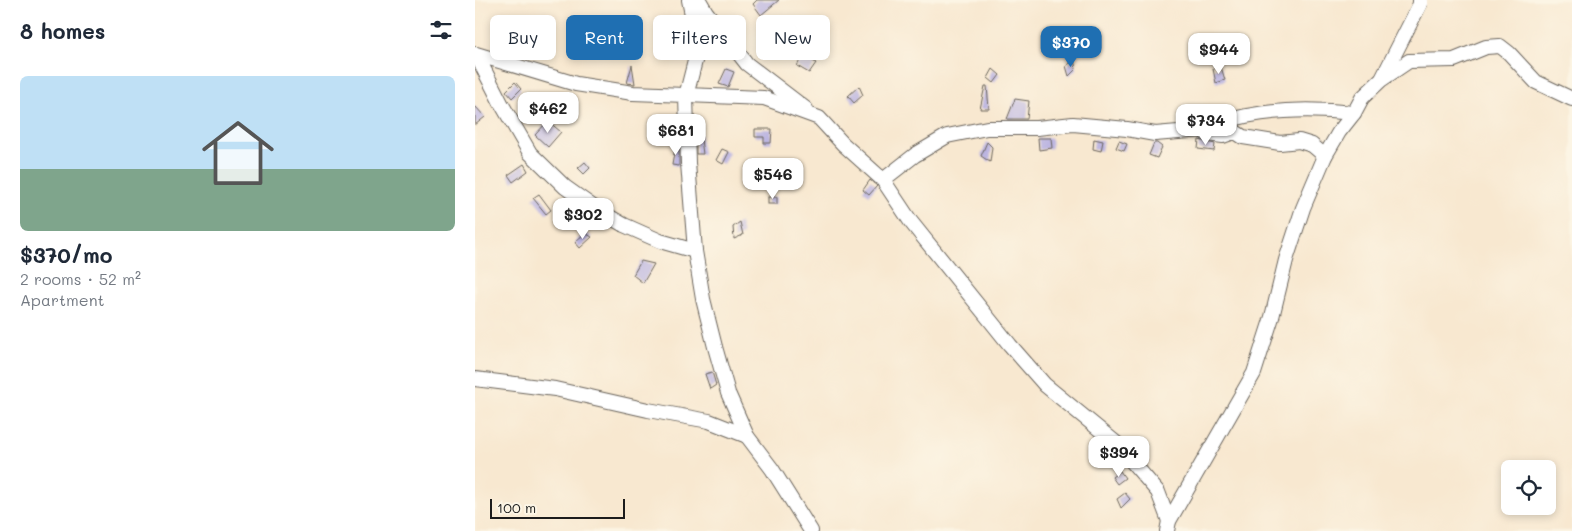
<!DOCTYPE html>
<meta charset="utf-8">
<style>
:root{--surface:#fff;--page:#f6f6f7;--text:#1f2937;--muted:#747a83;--accent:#1f6fb2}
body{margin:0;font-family:Mali,sans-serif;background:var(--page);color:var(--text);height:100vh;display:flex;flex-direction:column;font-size:19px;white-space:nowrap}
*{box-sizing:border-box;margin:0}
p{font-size:16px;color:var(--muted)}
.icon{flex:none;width:28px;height:28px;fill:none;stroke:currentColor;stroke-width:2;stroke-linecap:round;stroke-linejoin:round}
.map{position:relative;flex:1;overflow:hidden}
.sheet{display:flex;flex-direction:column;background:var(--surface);width:475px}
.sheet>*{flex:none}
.top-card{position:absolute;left:15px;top:15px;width:475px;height:45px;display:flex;gap:10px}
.buttons{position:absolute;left:1026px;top:460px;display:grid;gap:10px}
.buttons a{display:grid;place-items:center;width:55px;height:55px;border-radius:8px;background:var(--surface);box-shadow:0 2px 8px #0003;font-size:25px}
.scale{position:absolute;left:15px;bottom:12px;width:135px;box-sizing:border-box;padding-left:5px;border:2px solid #1c1c1c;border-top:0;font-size:14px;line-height:18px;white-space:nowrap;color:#1c1c1c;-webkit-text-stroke:4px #fcf5e5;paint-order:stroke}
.price{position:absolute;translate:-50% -42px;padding:0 11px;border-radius:10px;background:#fff;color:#222;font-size:16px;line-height:32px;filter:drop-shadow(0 1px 2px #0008)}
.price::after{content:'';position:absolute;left:50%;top:30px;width:15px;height:11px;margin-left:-8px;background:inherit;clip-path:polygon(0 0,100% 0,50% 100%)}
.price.current{background:var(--accent);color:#fff}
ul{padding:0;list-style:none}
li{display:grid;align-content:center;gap:10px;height:265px;padding:0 20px}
li span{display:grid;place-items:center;height:155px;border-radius:8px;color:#555}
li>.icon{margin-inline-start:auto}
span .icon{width:90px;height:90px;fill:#fffc;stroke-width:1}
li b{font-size:21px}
h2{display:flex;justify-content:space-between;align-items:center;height:60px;padding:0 20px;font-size:21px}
.tag{padding:0 18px;border-radius:8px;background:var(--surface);box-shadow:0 2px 8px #0003;font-size:18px;line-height:45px}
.tag.current{background:var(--accent);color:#fff}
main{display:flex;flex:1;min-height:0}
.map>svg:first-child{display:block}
.building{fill:#bcb5e1}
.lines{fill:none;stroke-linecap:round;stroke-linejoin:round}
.minor-casing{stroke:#69635b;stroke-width:16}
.minor{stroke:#fff;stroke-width:14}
</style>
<main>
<section class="sheet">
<h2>8 homes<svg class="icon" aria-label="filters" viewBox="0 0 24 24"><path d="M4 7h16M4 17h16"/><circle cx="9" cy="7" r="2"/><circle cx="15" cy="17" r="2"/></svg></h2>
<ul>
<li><span style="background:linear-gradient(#bfe0f5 60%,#7fa58c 0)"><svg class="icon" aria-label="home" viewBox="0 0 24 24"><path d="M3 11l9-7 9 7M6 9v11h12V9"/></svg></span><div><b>$370/mo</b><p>2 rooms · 52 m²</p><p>Apartment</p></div></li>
</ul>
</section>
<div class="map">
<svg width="1097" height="531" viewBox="0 0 1097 531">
<rect width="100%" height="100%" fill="#fcf5e5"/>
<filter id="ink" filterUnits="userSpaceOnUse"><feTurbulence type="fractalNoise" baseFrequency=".02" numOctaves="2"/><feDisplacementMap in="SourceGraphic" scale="10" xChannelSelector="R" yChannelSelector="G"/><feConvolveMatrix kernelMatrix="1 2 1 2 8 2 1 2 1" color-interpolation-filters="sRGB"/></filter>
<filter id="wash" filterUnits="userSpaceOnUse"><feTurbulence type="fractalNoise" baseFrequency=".0096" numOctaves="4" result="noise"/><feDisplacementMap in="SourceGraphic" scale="20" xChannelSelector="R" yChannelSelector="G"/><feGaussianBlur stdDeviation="1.12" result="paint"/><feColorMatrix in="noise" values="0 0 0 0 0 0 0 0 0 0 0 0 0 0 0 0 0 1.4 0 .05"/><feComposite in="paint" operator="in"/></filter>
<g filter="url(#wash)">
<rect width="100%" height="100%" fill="#f8e8d0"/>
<g id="blocks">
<g class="building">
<path d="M 282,0 L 304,0 L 286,15 L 278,4 Z"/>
<path d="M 46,17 L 53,19 L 49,31 L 42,28 Z"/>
<path d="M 328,55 L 341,63 L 334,73 L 322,66 Z"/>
<path d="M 599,60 L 601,69 L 594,76 L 591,66 Z"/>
<path d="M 157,65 L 160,84 L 152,83 Z"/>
<path d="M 746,67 L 750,80 L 741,83 L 738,69 Z"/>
<path d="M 251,69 L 259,72 L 253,87 L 244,84 Z"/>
<path d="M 518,69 L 525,75 L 519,83 L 513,78 Z"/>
<path d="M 40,82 L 46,89 L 37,98 L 31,91 Z"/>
<path d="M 384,86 L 388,95 L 379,103 L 373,96 Z"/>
<path d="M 510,86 L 512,86 L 514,109 L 505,109 Z"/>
<path d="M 540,99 L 554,101 L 552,119 L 532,119 Z"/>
<path d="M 0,106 L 10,117 L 0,125 Z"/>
<path d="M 73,121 L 86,132 L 73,147 L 60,135 Z"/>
<path d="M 280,129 L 297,129 L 296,143 L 289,143 L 289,137 L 280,137 Z"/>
<path d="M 225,132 L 228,154 L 221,154 L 221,133 Z"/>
<path d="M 563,138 L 576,138 L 577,148 L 564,150 Z"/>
<path d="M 619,139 L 628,141 L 626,151 L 618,149 Z"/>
<path d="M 724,140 L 740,144 L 739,151 L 723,149 Z"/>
<path d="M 644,141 L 652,144 L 649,151 L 641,148 Z"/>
<path d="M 201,142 L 204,143 L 204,166 L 197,165 Z"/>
<path d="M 512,142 L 517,147 L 515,162 L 506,156 Z"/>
<path d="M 679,143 L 682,143 L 687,147 L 682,158 L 674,155 Z"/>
<path d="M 247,149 L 254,152 L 248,164 L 241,160 Z"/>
<path d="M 110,162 L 115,168 L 109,174 L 103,168 Z"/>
<path d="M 49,164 L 53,171 L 38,182 L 33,175 Z"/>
<path d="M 395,180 L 402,186 L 394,195 L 388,190 Z"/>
<path d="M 64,194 L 76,210 L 71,214 L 58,198 Z"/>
<rect x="293" y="197" width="9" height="7"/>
<path d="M 88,205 L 92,209 L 94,208 L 99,213 L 97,215 L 104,223 L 103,225 L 82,211 Z"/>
<path d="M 265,222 L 268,235 L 259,239 L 258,227 Z"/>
<path d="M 110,233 L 117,237 L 105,248 L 100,242 Z"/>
<path d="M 166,261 L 179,264 L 168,283 L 158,275 Z"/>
<path d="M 237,372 L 241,385 L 235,389 L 230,374 Z"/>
<path d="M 645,471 L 650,478 L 642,484 L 637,477 Z"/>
<path d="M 650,493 L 655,499 L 646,508 L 642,499 Z"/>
</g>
</g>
</g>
<g filter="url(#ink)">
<use href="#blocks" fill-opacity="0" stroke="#69635b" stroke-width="1"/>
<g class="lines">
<g class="minor-casing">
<g id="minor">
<path d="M 214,0 L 219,24 L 221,57 L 211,96 L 213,163 L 220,251 L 228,299 L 240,347 L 253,393 L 272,436 L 297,469 L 336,531"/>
<path d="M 224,0 L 231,12 L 272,64 L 331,109"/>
<path d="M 908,77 L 945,4 L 945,0"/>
<path d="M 850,156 L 837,145 L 824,141 L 805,143 L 768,137 L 762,133 L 756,133 L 748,136 L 732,134 L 727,130 L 726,127 C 741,124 756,119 771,116 C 806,109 844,109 879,113"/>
<path d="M 408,180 L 440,155 L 472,136 L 512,128 L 562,128 L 598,124 L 652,129 L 680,134 L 727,130"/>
<path d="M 220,251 L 185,241 L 149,225 L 121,209 L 90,187 L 55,153 L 26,103 L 1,54 L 101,84 L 158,93 L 289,98 L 344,118 L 368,144 L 408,180 L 436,222 L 535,345 L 570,385 L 641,443 L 683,492 L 694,521"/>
<path d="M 0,379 L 80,389 L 173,410 L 234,421 L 272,436"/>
<path d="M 692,531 L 694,521 L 779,373 L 797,317 L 811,260 L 828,208 L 850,156 L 864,132 L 879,113 L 887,98 L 906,80 L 934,61 L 979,60 L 1011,47 L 1025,46 L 1034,53 L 1061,82 L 1097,99"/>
</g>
</g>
<use href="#minor" class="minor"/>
</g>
</g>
</svg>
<div class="buttons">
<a><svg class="icon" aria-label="locate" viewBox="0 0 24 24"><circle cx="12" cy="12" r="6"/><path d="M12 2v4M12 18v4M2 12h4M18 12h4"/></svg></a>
</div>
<div class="scale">100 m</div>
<b class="price current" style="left:596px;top:68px">$370</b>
<b class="price" style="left:744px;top:75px">$944</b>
<b class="price" style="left:73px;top:134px">$462</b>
<b class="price" style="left:731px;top:146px">$734</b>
<b class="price" style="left:201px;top:156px">$681</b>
<b class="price" style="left:298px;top:200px">$546</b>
<b class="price" style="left:108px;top:240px">$302</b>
<b class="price" style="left:644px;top:478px">$394</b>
<div class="top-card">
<a class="tag">Buy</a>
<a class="tag current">Rent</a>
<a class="tag">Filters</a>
<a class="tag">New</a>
</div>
</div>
</main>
